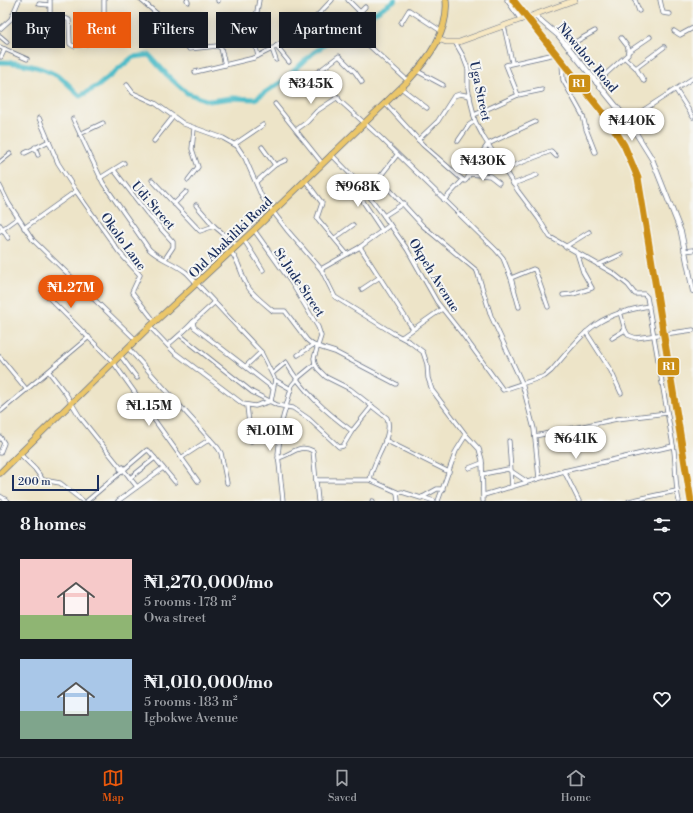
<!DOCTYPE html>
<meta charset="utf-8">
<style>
:root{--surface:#171b24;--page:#20242c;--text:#f1f3f6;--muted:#9ea1a6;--line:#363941;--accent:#ea580c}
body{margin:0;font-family:"Libre Bodoni",serif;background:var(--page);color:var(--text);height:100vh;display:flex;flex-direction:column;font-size:15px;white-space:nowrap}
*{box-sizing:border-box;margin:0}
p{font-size:13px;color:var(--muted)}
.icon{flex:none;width:22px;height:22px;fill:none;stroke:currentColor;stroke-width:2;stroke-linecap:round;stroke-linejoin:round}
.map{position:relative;height:501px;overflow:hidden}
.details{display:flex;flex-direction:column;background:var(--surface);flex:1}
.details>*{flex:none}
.top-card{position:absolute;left:12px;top:12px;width:400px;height:36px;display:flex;gap:8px}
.scale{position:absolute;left:12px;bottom:10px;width:87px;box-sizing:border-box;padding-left:4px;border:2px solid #1b2f5e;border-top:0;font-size:11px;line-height:14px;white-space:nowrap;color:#1b2f5e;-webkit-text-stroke:3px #f6f6f2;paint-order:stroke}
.price{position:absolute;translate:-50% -34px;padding:0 9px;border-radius:14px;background:#fff;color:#222;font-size:13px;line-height:26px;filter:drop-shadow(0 1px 2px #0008)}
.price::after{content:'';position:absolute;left:50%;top:24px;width:12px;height:9px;margin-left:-6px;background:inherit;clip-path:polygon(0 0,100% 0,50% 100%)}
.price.selected{background:var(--accent);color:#fff}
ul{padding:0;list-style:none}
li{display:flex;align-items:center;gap:12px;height:100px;padding:0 20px}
li span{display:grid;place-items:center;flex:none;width:112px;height:80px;border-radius:0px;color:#555}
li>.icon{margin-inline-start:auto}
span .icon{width:48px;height:48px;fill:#fffc;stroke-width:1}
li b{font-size:17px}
h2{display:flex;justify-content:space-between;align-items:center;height:48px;padding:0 20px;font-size:17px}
.tag{padding:0 14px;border-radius:0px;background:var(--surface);box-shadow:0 2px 10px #0003;font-size:14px;line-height:36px}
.tag.selected{background:var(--accent);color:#fff}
.menu{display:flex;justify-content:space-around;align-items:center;height:56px;border-top:1px solid var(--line);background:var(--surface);font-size:11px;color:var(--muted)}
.menu a{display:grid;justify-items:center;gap:2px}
.menu .selected{color:var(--accent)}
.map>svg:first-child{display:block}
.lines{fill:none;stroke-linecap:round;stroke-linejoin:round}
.river{stroke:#4ebcc8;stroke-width:5}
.minor-casing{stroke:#646e83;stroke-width:5}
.tertiary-casing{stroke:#646e83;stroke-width:6}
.secondary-casing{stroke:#646e83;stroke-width:6}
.primary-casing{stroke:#646e83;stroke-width:7}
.minor{stroke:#fff;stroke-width:3.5}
.tertiary{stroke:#fff;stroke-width:4.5}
.secondary{stroke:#f7e8c3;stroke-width:5}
.primary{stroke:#ebc669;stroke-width:5.5}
.rail-1-casing{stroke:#f6f6f2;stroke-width:10}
.rail-1{stroke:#cb8e13;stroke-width:7}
.labels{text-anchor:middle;stroke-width:4;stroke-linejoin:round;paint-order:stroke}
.street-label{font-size:13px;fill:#1b2f5e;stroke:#f6f6f2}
.line-badge{stroke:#f6f6f2;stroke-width:1.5}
.badge-label{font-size:11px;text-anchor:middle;font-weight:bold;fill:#fff}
</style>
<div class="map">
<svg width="693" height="501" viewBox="0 0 693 501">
<rect width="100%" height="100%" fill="#f6f6f2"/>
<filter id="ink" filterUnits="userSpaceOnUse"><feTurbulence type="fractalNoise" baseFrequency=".025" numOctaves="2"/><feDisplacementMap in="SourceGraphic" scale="8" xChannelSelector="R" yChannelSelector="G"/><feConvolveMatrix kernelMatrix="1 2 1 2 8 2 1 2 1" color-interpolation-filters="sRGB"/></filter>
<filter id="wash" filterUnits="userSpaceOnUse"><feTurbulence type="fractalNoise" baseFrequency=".012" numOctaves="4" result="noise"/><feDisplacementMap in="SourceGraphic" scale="16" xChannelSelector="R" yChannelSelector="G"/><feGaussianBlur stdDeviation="0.9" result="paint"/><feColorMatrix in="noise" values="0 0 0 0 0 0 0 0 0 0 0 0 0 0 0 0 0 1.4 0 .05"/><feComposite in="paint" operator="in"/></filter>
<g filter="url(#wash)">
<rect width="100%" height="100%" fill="#ede4c8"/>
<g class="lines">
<path class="river" d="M 0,62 C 20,62 44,67 61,78 C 68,83 74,91 80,96 L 98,86 L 133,57 L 149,55 L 169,77 L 187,93 L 209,101 L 232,98 L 255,99 L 284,80 L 313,53 L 333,39 L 395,0"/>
</g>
</g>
<g filter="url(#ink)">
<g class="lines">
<g class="minor-casing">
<g id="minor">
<path d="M 104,0 L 104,42"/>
<path d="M 141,0 L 162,18 L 179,25 L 183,30 L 189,49 L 217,46 L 221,48 L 225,65"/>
<path d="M 187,0 L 188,2"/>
<path d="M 218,0 L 218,1"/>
<path d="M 348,0 L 360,12 L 365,7"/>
<path d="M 507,0 L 521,20"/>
<path d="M 635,0 L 639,11"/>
<path d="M 660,0 L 663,13 L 670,14"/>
<path d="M 39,4 L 49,5"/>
<path d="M 50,16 C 56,21 64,16 69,20 L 70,44 L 73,46 L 97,42 L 120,41 L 124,32"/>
<path d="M 401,23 L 409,10 L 441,31"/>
<path d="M 504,26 L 512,62"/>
<path d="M 0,29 L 11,19 L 19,0"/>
<path d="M 340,29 L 360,12"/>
<path d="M 34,30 L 45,39"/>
<path d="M 37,31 L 50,16 L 50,0"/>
<path d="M 674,31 L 680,35 L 693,28"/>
<path d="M 0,36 L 7,42"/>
<path d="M 187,40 L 195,38"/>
<path d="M 365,42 L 408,81"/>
<path d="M 455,42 L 463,56 L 468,69 L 468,88 L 475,121 L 484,138 L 518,191 L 539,219 L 550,237 L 613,273 L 628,285 L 635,294 L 644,294 L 647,297 L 674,451 C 676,468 675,485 679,501"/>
<path d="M 276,46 L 289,62"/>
<path d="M 568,46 L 595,31"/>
<path d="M 0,47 L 27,59"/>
<path d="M 272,49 L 276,60"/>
<path d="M 628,52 L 650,37"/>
<path d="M 258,56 L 253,35 L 259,0"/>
<path d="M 1,57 L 5,49"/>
<path d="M 625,58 L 636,68 L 644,81"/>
<path d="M 636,68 L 664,47"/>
<path d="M 417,71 L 443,85"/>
<path d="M 195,72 L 254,58 L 272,49 L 313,20 L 332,0"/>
<path d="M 316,73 L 340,101 L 381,138 L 496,250 L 503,258 L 511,278 L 533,269 L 535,270 L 548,307"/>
<path d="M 596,83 L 628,54 L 628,47 L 621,38"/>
<path d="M 127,85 L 133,93 L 155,103 L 184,124 L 223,138 L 237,146 L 245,158 L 262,197 L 287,230 L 321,269 L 335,297 L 393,333 L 410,342 L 423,352 L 427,364 L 428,378 L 432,390 L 466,435"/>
<path d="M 301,85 L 339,56 L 355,72 L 362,82"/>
<path d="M 401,88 L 427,108"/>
<path d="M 676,90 L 693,117"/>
<path d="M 518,95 L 506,65 L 555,54 L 562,63 L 563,80 L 583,116 L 586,129 L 595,152"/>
<path d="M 385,103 L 423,145 L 463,180"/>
<path d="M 275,104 L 322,163"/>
<path d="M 474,115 L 518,95 L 542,90"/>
<path d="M 39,118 L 58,163 L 76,191 L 119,252 L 140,275 L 132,292 L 155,322"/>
<path d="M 73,119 L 103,183 L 149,249 C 159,259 175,263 187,273 L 261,352 L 275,380 L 271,401"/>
<path d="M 628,120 L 693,78"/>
<path d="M 296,130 L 307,122 L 317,111 L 338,97"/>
<path d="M 80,134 L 103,123"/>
<path d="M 418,140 L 438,121 L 454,96 L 460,94 L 470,96"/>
<path d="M 154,141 L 173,117"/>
<path d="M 458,141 L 469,125 L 475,121"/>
<path d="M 235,144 L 263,125"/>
<path d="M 35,147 L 38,155"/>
<path d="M 262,147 L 275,165"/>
<path d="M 25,153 L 49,141"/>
<path d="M 331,154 L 360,184 L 384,216 L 407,249 L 437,302 L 463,335 L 503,390 L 545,376 L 551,371 C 586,331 594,315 649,306"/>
<path d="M 397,155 L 379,178 L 423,226 L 477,271 L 491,316 L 522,383 L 534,429 L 539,478"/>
<path d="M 0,162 L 10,154"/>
<path d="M 505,169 L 551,151 L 556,156"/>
<path d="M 114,170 L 146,212 L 173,242 L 173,247 L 165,259"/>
<path d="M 470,174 L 490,176 L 499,183"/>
<path d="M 352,177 L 364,203 L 382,230"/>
<path d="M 100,178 L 124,163"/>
<path d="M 152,180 L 200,231 L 214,226 L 238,246"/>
<path d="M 188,180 L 198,167 L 192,149 L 194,129"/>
<path d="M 305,180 L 322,203 L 317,218 L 347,254"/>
<path d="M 256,182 L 275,165 L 286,160"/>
<path d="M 513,184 L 537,175"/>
<path d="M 0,186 L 9,204 L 33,240 L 136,340"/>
<path d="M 444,200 L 463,180 L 465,181 L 467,179 L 476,161 L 488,144 L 535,122"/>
<path d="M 174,204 L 186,192"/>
<path d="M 196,205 L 214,226"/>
<path d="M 384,216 L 404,203"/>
<path d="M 0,225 L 8,238"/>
<path d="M 24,228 L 76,191"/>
<path d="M 254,230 L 291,282 L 318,327 L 321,336 L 314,358 L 315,364 L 318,369 L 326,377 L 350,389 L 387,418 C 394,437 372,461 370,480 L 397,492 L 398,501"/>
<path d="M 0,231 L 18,218"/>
<path d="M 335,238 L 353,225"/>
<path d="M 244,240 L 263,270"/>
<path d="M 360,247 L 413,329"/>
<path d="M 565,247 L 589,232"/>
<path d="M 684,251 L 693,250"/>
<path d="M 231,252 C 240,262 241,276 248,287 C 254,296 265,304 273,311 L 285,311 L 307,340 L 313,345 L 335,352 L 396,384"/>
<path d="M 598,265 L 622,254"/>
<path d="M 321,269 L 360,247 L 390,225"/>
<path d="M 511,278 L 519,307"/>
<path d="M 362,289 L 380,277"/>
<path d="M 42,291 L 113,362 L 198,481"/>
<path d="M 563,295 L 573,294 L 592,288 L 583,272 L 577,253"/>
<path d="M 214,303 L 193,322 L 194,327 L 273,388"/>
<path d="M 150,327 L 174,352 L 243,404 L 255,406 L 271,401"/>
<path d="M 625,330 L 628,335 L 636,338 L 693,330"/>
<path d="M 586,332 L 611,371 L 621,393"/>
<path d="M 181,336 L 252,392 L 277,405 L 293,408 L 309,419 L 339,447 L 343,446 L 352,431 L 372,406"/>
<path d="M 402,337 L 442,309"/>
<path d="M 612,338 L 625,330 L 620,312"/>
<path d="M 168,345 C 177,337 185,331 193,322"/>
<path d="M 128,348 L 218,448 L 221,453 L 227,483"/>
<path d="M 120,355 L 137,378"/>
<path d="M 298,355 L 313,345"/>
<path d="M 0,357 L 27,390"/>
<path d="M 246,366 L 261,352"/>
<path d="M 49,372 L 66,394 L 80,417 L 120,467 L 120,469 L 123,467"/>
<path d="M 273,373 L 286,362 C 302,391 326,412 352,431"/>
<path d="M 275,380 L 291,389"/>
<path d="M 247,406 L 251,441"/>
<path d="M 1,411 L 89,337"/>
<path d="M 535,436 L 617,419 L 667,413"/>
<path d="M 0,437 L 4,443 L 0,453"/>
<path d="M 385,440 L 449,472"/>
<path d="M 509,441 L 512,486"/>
<path d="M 20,454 L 35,469 L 43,480 L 60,483 L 83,501"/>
<path d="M 181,458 L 210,439"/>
<path d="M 278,458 C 292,455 298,443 313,451 L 318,501"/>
<path d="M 469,468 L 482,463"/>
<path d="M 123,469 L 137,487"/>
<path d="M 564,471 L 579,501"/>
<path d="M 483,474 L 508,469 L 526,481"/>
<path d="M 130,478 L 155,458"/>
<path d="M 316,480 L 370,480"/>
<path d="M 397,493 L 402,492 L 421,498 L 437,489 L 443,489"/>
<path d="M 484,495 L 564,471 L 673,446"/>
<path d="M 0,496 L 8,501"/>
<path d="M 422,497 L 434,501"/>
<path d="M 87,501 L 147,450 L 149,451 L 175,482"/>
<path d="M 118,501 L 163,468"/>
<path d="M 283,501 L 278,454 L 282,421 L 292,385 L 298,378 L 315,364"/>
<path d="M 372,501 L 373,501"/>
<path d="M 438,501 L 456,451 L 466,435 L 479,449 L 482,460 L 483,501"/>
<path d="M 629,501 L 676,491"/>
</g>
</g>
<g class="tertiary-casing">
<path id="tertiary" d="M 534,15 L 559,36 L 629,122 L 652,159 L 681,232 L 693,291"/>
</g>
<g class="secondary-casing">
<path id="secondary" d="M 438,39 L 446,42 L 459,42 L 575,0"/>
</g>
<g class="primary-casing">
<path id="primary" d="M 0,473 L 144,332 L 254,230 L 408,81 C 428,59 449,32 446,0"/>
</g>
<use href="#minor" class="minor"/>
<use href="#tertiary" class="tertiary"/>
<use href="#secondary" class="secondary"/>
<use href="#primary" class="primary"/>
<g class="rail-1-casing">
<path id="rail-1" d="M 513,0 L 608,119 L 624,145 L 638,178 L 691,501"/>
</g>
<use href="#rail-1" class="rail-1"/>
</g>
</g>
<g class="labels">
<g class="street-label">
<text transform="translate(588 57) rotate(50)" y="5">Nkwubor Road</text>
<text transform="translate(481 91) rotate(78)" y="5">Uga Street</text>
<text transform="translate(154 205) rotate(49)" y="5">Udi Street</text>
<text transform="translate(230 237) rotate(-44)" y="5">Old Abakiliki Road</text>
<text transform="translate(124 241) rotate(54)" y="5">Okolo Lane</text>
<text transform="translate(435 275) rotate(58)" y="5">Okpeh Avenue</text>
<text transform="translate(300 282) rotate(56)" y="5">St Jude Street</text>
</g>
</g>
<g class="line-badge">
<rect x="568" y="74" width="23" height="19" rx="4" fill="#cb8e13"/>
<rect x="657" y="357" width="23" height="19" rx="4" fill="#cb8e13"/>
</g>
<g class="badge-label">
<text x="579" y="87">R1</text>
<text x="669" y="370">R1</text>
</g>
</svg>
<div class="scale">200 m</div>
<b class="price" style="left:311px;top:105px">₦345K</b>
<b class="price" style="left:632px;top:142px">₦440K</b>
<b class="price" style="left:483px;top:182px">₦430K</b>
<b class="price" style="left:358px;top:208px">₦968K</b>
<b class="price selected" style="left:71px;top:309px">₦1.27M</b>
<b class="price" style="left:149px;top:427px">₦1.15M</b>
<b class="price" style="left:270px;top:452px">₦1.01M</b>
<b class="price" style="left:576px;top:460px">₦641K</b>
<div class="top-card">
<a class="tag">Buy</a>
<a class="tag selected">Rent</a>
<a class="tag">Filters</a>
<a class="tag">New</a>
<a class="tag">Apartment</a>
</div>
</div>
<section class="details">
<h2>8 homes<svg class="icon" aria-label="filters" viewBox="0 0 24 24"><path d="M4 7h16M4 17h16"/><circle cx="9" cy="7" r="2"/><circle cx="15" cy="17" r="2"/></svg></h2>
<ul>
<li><span style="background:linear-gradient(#f6c9c9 70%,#8fb573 0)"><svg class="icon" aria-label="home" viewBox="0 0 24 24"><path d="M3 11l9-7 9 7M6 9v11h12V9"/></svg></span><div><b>₦1,270,000/mo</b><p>5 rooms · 178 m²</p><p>Owa street</p></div><svg class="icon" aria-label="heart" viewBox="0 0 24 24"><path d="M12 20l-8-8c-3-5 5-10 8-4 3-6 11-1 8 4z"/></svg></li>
<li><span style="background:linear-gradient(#a9c7e8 65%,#7fa58c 0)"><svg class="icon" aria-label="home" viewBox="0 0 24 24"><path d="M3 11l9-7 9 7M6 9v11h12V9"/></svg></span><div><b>₦1,010,000/mo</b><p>5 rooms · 183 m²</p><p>Igbokwe Avenue</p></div><svg class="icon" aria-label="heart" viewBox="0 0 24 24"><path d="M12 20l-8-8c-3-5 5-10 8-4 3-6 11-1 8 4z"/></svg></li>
</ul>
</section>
<nav class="menu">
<a class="selected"><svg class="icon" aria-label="map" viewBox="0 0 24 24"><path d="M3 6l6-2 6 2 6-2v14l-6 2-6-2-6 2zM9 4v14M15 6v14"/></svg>Map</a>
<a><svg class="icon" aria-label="saved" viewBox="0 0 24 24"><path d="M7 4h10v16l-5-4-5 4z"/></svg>Saved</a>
<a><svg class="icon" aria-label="home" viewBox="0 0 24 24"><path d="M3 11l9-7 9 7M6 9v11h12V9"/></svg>Home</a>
</nav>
